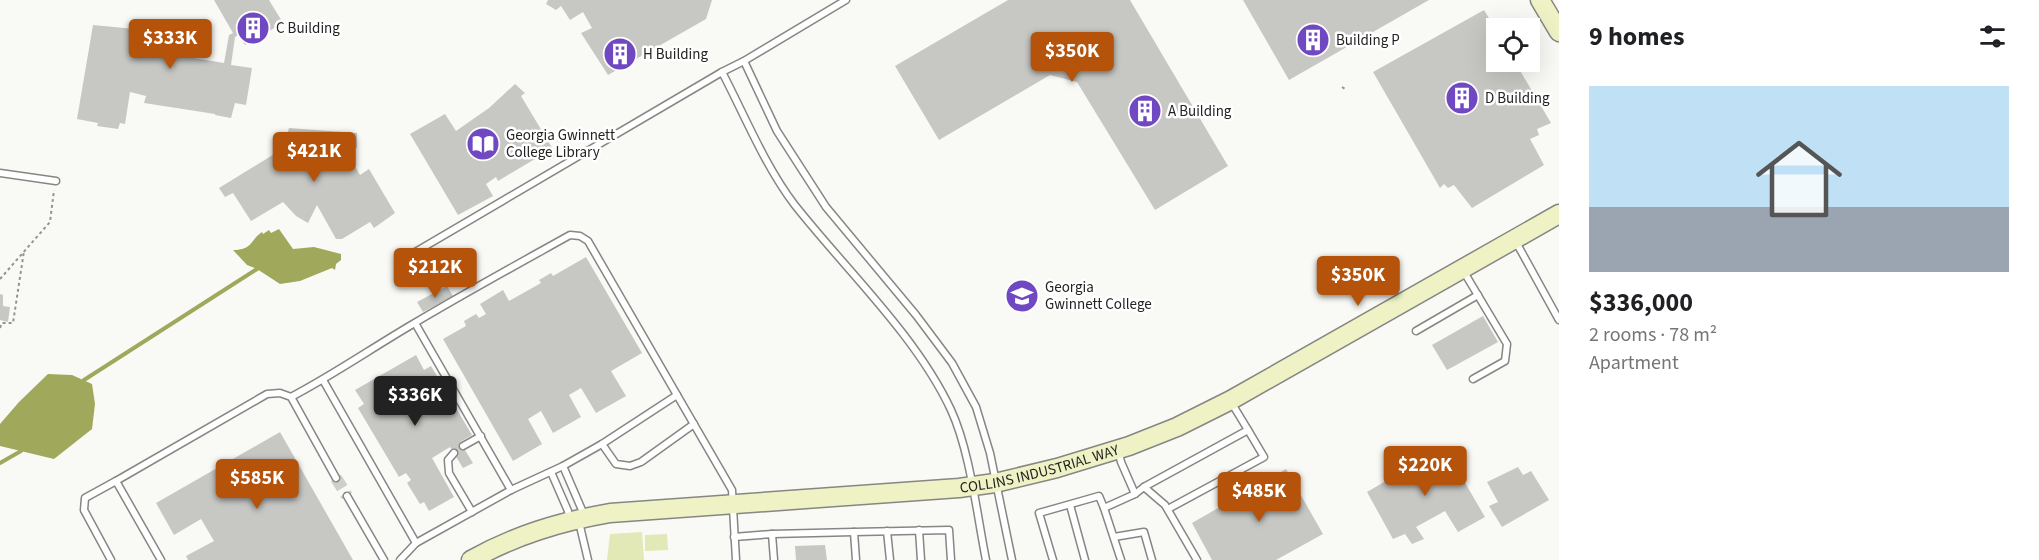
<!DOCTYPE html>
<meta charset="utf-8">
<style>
:root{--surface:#fff;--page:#f2f2f2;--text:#202124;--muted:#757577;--accent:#b45309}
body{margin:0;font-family:"Source Sans 3",sans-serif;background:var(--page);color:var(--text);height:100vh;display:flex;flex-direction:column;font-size:22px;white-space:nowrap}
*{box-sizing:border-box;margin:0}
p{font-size:20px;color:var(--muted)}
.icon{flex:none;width:33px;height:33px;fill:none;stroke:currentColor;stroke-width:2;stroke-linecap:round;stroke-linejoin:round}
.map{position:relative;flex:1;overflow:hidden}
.sheet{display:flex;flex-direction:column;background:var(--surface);width:480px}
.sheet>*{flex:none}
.controls{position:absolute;left:1486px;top:18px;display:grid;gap:12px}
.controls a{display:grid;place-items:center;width:54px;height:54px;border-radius:0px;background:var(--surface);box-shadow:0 6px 24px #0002;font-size:30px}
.price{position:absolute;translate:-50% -51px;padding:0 14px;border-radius:6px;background:var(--accent);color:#fff;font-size:20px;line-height:39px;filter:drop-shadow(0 2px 3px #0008)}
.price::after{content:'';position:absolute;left:50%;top:36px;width:18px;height:14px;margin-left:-9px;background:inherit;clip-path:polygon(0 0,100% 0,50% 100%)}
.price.on{background:#222;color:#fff}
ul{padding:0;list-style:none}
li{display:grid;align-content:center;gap:12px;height:318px;padding:0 30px}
li span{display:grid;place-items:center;height:186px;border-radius:0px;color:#555}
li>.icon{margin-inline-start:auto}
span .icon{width:108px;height:108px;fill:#fffc;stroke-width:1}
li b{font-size:26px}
h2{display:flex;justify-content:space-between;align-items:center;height:72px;padding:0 30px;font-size:26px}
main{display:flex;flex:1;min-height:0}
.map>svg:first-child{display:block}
.green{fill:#e2e9b6}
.water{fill:#a0a85b}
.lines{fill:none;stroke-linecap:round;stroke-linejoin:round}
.stream{stroke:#a0a85b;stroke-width:4}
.building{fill:#c7c7c4}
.street-tunnel{stroke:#cecfcc;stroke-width:12;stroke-dasharray:12 6;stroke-linecap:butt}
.lane-casing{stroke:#868683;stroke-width:9}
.secondary-casing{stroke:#868683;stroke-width:21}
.path{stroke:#939491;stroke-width:2;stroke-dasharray:3 3;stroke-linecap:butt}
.lane{stroke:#fff;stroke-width:6}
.secondary{stroke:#eef2c5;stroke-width:18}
.labels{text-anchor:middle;stroke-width:5;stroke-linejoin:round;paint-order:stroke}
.poi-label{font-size:15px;fill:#232422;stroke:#fff;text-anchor:start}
.street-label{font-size:15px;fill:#232422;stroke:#fff}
</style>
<main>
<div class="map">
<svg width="1559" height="560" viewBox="0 0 1559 560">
<rect width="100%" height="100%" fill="#f9faf6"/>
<g class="green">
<path d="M 642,532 L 644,560 L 607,560 L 610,534 Z"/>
<path d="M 667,534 L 668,550 L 645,551 L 645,535 Z"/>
</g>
<g class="water">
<path d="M 279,229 L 293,249 L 314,247 L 341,254 L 341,260 L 336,264 L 335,270 L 332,268 L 300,281 L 280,284 L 257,269 L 247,265 L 233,250 C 253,250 250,240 262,232 L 263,234 L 269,230 L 271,233 Z"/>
<path d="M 48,374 L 72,375 L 92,384 L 95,404 L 92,429 L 54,459 L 0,446 L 0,424 L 19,402 Z"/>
</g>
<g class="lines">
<g class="stream">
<path d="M 84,380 L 257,269"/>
<path d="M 0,463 L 21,451"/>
</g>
</g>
<g class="building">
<path d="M 214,0 L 269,0 L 283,23 L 245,45 L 238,35 L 235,37 L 231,65 L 252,68 L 246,105 L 235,103 L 231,118 L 215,115 L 215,114 L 144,103 L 146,96 L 130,92 L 125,124 L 120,123 L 118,129 L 97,126 L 98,123 L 77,119 L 93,25 L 135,29 L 134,37 L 140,38 L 137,55 L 150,57 L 151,51 L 224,63 L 229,35 L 233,33 Z"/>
<path d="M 548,0 L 712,0 L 706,19 L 608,75 L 581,33 L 592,28 L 583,12 L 570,20 L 561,6 L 556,10 L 546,4 Z"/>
<path d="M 1008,0 L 1130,0 L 1228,166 L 1155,210 L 1077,82 L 1050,75 L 939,140 L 895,66 Z"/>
<path d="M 1243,0 L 1429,0 L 1289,80 Z"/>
<path d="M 1484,10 L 1497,31 L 1497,62 L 1515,62 L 1551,123 L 1537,129 L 1539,135 L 1530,139 L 1544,165 L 1472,208 L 1454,185 L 1448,188 L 1444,184 L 1440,188 L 1373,72 Z"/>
<path d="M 515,84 L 525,93 L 521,96 L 557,156 L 550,160 L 545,153 L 498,181 L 496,177 L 486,184 L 493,196 L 458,215 L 410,134 L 445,114 L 456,131 L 489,108 Z"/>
<path d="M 289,128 L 357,133 L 357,148 L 346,150 L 360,175 L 369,169 L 395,213 L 374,228 L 370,222 L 342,239 L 336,239 L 317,205 L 308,223 L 296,216 L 283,202 L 251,221 L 233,193 L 225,197 L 219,188 L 289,145 L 285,142 Z"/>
<path d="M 586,257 L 642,353 L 611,371 L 626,396 L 596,413 L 581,388 L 569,395 L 581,417 L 553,433 L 541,411 L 528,419 L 542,444 L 513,461 L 443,339 L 466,326 L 464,321 L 476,314 L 479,318 L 486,314 L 480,304 L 503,290 L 509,301 L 541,283 L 539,280 L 551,273 L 553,276 Z"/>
<path d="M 447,286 L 453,296 L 423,312 L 417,302 Z"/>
<path d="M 0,294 L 3,295 L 3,306 L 10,307 L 8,322 L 0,320 Z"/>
<path d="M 1483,316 L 1498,342 L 1447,370 L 1432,345 Z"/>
<path d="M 416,355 L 424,370 L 431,366 L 472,435 L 460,442 L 473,463 L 463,468 L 450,447 L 432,458 L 454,497 L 429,511 L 424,502 L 420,504 L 407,483 L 411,480 L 406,473 L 399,477 L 358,408 L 364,404 L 355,390 Z"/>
<path d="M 280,432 L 353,560 L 188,560 L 186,556 L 214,541 L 201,519 L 174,535 L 156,503 Z"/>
<path d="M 1444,447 L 1485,517 L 1458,532 L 1445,511 L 1416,527 L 1424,539 L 1412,544 L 1405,534 L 1393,539 L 1367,492 Z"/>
<path d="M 1518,467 L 1523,475 L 1531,471 L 1549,500 L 1502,527 L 1489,506 L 1498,502 L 1487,482 Z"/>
<path d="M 1286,469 L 1323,534 L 1276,560 L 1212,560 L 1192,523 Z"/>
<path d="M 825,545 L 827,560 L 796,560 L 795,546 Z"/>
</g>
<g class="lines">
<path class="street-tunnel" d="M 336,478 L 347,496"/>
<g class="lane-casing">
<g id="lane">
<path d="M 744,61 L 777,131 L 826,207 L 916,315 L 952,363 L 976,407 L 990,453 L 1012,560"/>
<path d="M 722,72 C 745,116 764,164 794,204 C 845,269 916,335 951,410 C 970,451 977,515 986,560"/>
<path d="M 0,173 L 56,181"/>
<path d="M 1516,242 L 1559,320"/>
<path d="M 400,261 L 722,72 L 744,61 L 846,0"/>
<path d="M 1464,272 L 1507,344 L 1505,361 L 1473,379"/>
<path d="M 415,323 L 511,490"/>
<path d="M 1416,331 L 1478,295"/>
<path d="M 323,380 L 416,543"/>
<path d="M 677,395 L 732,490 L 736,560"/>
<path d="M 291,397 C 333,375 372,348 413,324 C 465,293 518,264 570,235 L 580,236 L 588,241 L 677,395 L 602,444 L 563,466 L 511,490 L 416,543 L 400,560"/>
<path d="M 1231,402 L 1248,430"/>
<path d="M 602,444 L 616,464 L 630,466 L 641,462 L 694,424"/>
<path d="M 463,446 L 481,436"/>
<path d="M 454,453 L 448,460 L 449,473 L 472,512"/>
<path d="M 1119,453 L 1121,462 L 1135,494"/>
<path d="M 563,466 L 585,517"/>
<path d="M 551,472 L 568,511 L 569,519"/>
<path d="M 1144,487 L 1248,430 L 1264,457 L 1168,509"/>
<path d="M 347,496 L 384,560"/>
<path d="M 1070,505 L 1085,560"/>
<path d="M 579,522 L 588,560"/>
<path d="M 919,530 L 921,560"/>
<path d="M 887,531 L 890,560"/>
<path d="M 772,534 L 854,532"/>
<path d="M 734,537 L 772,534 L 774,560"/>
<path d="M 1114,537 L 1144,532 L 1152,560"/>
<path d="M 111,560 L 84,510 L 85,498 L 116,481"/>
<path d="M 161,560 L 116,481 L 267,394 L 280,393 L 291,397 L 336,478"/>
<path d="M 856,560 L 854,532 L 949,530 L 951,560"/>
<path d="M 1053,560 L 1039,513 L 1099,496 L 1104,508"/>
<path d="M 1121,560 L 1104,508 L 1135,494 L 1144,487 L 1165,505 L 1197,560"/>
</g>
</g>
<g class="secondary-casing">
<g id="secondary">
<path d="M 1540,0 L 1559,32"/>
<path id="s1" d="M 471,560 C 516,535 559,522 610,513 L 959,488 L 995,483 L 1057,468 L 1129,446 L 1177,427 L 1231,400 L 1559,214"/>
</g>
</g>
<g class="path">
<path d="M 1342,87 L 1345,89"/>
<path d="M 0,279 L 50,222 L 54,190"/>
<path d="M 0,328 L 2,323 L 13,323 L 24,251"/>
</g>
<use href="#lane" class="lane"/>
<use href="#secondary" class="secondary"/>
</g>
<defs>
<g id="building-disc" transform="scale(1.725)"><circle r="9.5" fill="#7049c2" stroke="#fff"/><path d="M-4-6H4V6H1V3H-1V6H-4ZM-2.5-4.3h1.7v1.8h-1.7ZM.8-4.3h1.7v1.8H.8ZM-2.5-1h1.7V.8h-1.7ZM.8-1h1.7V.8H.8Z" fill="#fff"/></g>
<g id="library-disc" transform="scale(1.725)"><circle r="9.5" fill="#7049c2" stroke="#fff"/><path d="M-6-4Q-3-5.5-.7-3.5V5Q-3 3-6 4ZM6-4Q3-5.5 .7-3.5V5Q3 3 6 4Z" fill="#fff"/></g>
<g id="university-disc" transform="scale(1.725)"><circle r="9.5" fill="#7049c2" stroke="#fff"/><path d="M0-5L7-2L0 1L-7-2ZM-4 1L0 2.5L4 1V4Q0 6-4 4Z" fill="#fff"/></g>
</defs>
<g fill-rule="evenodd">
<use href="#building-disc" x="253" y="28"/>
<use href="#building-disc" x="1313" y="40"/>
<use href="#building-disc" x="620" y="54"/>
<use href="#building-disc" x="1462" y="98"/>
<use href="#building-disc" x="1145" y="111"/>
<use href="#library-disc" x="483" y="144"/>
<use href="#university-disc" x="1022" y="296"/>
</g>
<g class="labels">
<g class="poi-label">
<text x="276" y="33">C Building</text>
<text x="1336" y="45">Building P</text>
<text x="643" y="59">H Building</text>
<text x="1485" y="103">D Building</text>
<text x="1168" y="116">A Building</text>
<text x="506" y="140">Georgia Gwinnett<tspan x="506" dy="17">College Library</tspan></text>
<text x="1045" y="292">Georgia<tspan x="1045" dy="17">Gwinnett College</tspan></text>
</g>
<g class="street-label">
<text dy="5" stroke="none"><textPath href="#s1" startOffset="580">COLLINS INDUSTRIAL WAY</textPath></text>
</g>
</g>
</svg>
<div class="controls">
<a><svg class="icon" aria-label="locate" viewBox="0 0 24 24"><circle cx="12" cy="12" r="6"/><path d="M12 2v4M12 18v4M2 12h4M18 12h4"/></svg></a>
</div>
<b class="price" style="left:170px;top:70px">$333K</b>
<b class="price" style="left:1072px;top:83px">$350K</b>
<b class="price" style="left:314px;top:183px">$421K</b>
<b class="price" style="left:435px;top:299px">$212K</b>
<b class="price" style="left:1358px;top:307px">$350K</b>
<b class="price on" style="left:415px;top:427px">$336K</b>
<b class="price" style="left:1425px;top:497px">$220K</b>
<b class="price" style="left:257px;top:510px">$585K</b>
<b class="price" style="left:1259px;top:523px">$485K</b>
</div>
<section class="sheet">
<h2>9 homes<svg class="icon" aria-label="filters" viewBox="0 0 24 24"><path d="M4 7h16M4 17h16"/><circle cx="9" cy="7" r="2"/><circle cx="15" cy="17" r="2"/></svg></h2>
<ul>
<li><span style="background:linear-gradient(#bfe0f5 65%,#9aa5b1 0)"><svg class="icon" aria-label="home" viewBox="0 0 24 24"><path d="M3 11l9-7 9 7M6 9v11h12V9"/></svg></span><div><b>$336,000</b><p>2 rooms · 78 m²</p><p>Apartment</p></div></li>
</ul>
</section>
</main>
